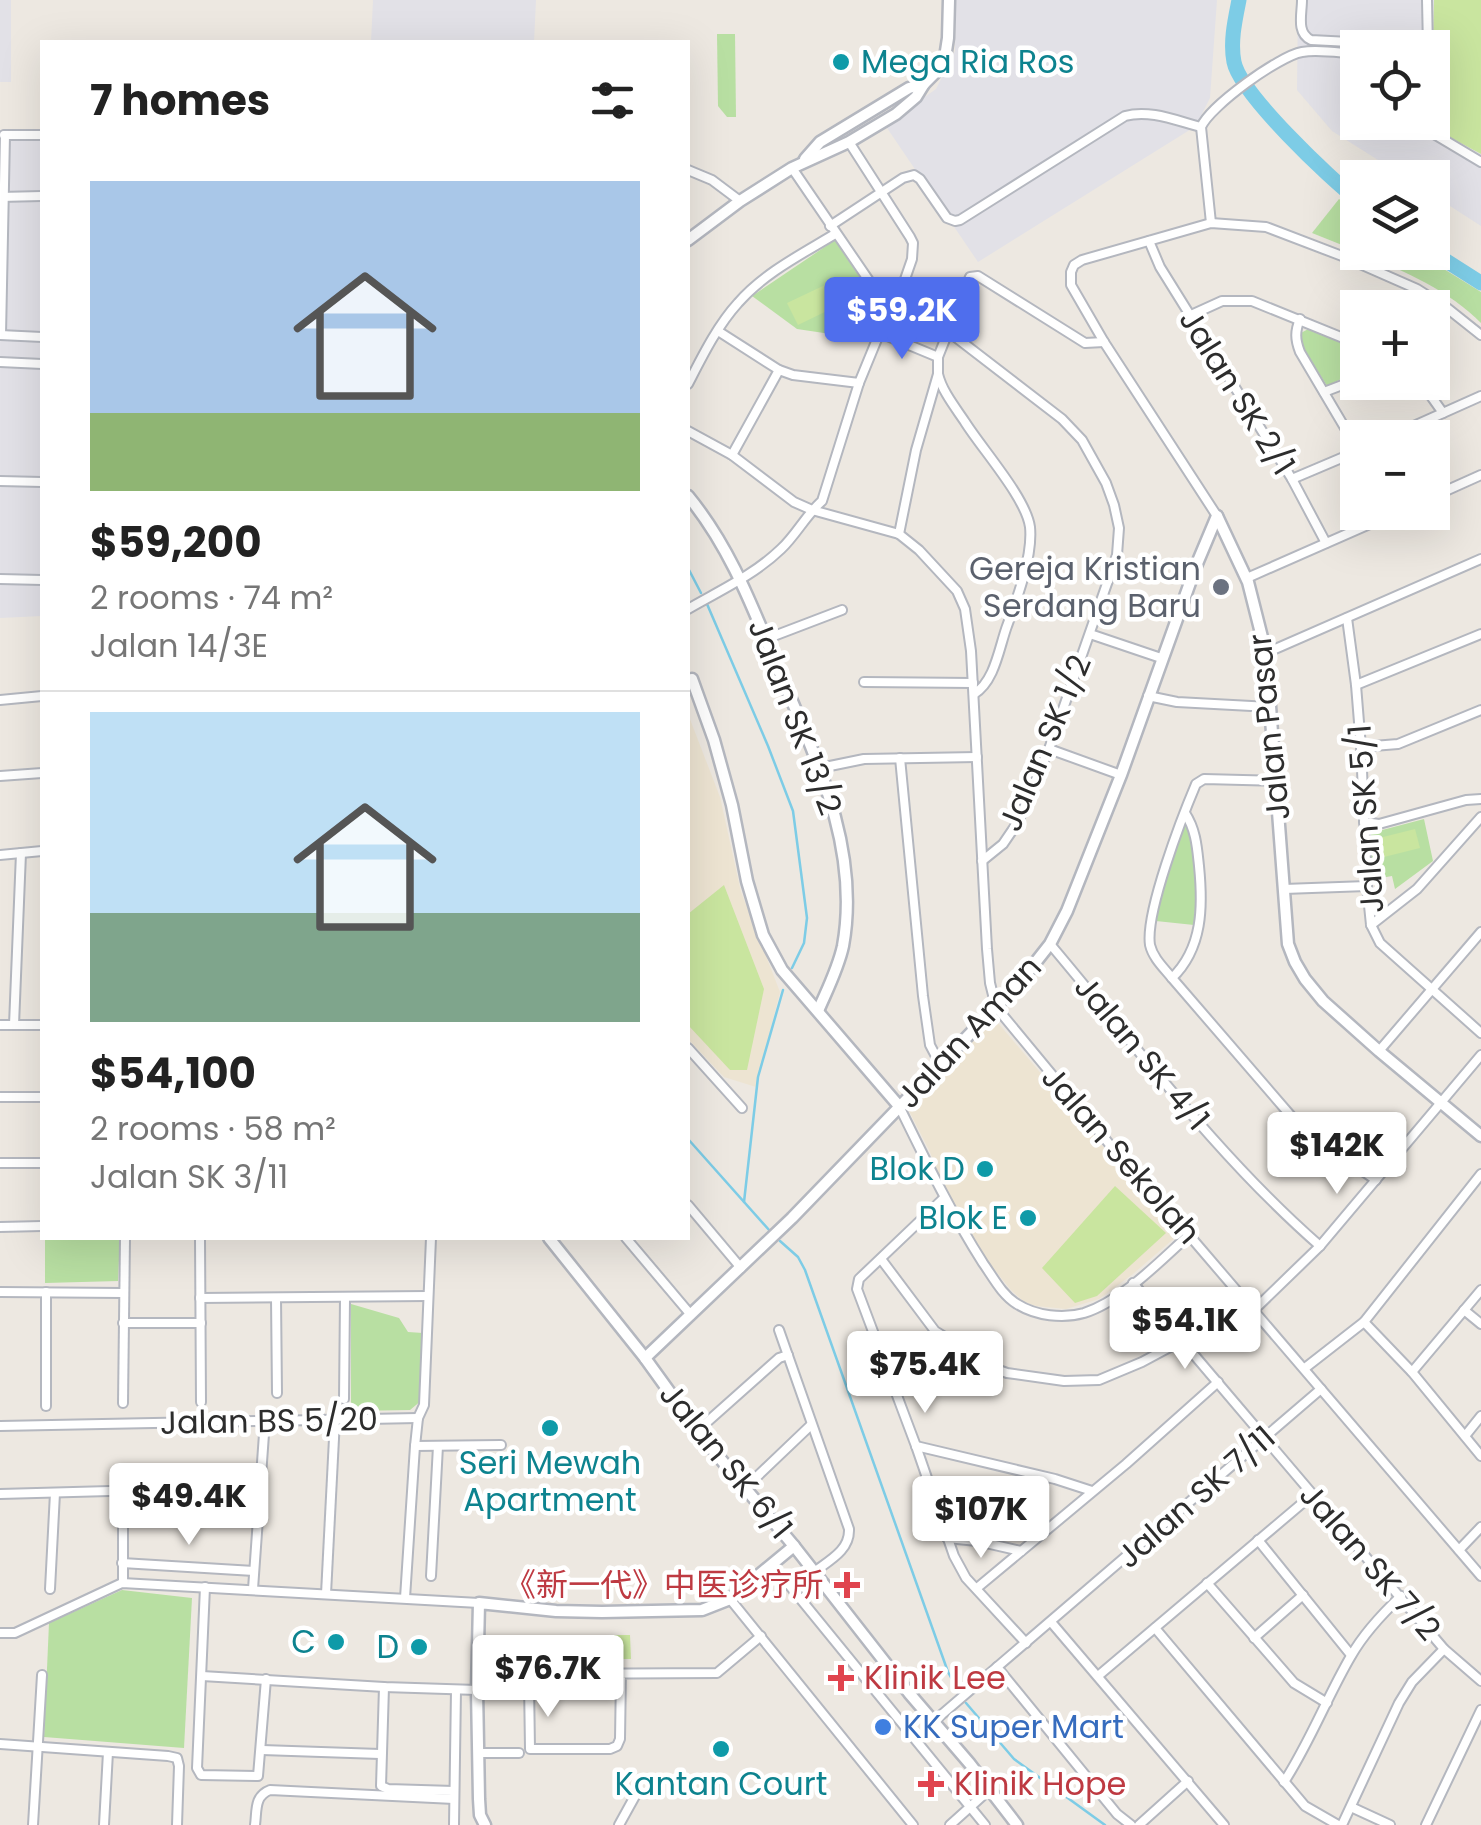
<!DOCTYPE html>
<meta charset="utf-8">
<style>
:root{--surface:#fff;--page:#f6f6f6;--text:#222;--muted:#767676;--line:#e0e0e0;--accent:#4f6eed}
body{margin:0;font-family:Poppins,"Noto Sans SC",sans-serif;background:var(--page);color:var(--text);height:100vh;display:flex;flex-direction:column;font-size:38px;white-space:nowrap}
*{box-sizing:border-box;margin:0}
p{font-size:32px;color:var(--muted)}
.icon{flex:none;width:55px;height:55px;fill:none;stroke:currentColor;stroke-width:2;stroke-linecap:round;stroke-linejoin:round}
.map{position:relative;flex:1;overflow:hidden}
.side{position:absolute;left:40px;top:40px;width:650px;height:1200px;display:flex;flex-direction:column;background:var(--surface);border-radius:0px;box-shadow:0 10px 40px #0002}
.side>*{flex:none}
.fabs{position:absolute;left:1340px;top:30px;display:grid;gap:20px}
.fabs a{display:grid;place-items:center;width:110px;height:110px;border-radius:0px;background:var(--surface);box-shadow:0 10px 40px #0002;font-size:50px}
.price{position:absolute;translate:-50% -85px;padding:0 22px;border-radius:10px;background:#fff;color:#222;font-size:32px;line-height:65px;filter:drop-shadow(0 2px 5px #0008)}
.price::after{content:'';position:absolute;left:50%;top:60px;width:30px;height:22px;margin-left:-15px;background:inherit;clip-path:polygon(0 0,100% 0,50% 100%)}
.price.active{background:var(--accent);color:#fff}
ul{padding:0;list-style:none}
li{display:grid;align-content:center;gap:20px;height:530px;padding:0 50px}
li+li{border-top:2px solid var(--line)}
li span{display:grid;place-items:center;height:310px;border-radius:0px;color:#555}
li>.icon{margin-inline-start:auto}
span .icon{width:180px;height:180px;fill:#fffc;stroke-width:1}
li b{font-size:42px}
h2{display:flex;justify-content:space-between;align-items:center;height:120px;padding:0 50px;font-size:42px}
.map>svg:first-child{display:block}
.industrial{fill:#e2e1e7}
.education{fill:#ede4d2}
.green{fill:#b8dfa2}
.pitch{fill:#c9e59f}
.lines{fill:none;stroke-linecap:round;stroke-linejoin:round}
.stream{stroke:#7dcce6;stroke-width:2.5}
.river{stroke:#7dcce6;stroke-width:15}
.minor-casing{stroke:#b4b7bf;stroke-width:12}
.tertiary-casing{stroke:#b4b7bf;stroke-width:15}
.minor{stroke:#fff;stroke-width:8}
.tertiary{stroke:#fff;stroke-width:10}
.culture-dot{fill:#0f9aa8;stroke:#fff;stroke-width:4}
.worship-dot{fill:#6b7280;stroke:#fff;stroke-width:4}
.health-dot{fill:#e0444e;stroke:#fff;stroke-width:4}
.shop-dot{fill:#3f7fe0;stroke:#fff;stroke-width:4}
.labels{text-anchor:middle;stroke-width:9;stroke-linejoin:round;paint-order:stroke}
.culture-label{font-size:32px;fill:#0d838f;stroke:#fff;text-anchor:end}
.street-label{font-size:32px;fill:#2d2d2d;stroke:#fff}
.worship-label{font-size:32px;fill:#5b616d;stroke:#fff;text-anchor:end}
.health-label{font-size:32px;fill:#be3a42;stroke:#fff;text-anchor:start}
.shop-label{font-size:32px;fill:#366cbe;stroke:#fff;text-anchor:start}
</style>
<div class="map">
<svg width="1481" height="1825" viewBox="0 0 1481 1825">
<rect width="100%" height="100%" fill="#ede8e1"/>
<g class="industrial">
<rect x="0" y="0" width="11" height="82"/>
<path d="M 373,0 L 536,0 L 534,42 L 371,42 Z"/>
<path d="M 956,0 L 1217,0 L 1210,98 L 1196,126 L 978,262 L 885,125 L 936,89 L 955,51 Z"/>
<path d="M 1298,0 L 1434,0 L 1433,57 L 1432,48 L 1358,48 L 1358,122 L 1431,123 L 1431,127 L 1481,154 L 1481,226 L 1433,195 L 1432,178 L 1405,177 L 1332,131 L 1297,90 Z"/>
<path d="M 0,130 L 42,130 L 42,616 L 0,618 Z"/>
</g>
<g class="education">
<path d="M 688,714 L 720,797 L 741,892 L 780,992 L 756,1087 L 724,1077 L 688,1039 Z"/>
<path d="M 993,1017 L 1178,1235 L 1133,1274 L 1099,1299 L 1066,1309 L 1036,1306 L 1024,1302 L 1011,1290 L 988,1262 L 944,1191 L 930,1152 L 907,1107 Z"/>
</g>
<g class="green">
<path d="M 717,34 L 735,34 L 736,117 L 727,117 L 718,106 Z"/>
<path d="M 1339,199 L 1357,212 L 1357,251 L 1312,233 Z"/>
<path d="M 835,240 L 884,314 L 871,340 L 797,329 L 752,296 Z"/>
<path d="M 1361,253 L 1418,253 L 1481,292 L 1481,323 C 1450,291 1402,270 1361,253 Z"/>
<path d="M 1312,327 L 1357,348 L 1357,371 L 1327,386 L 1299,341 L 1299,334 Z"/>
<path d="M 1424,819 L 1433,861 L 1395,889 L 1392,876 L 1370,880 L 1371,833 Z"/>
<path d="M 1188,824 C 1200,849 1196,897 1194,925 L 1156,921 L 1161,895 L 1184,826 Z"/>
<path d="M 45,1238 L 120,1238 L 118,1281 L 45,1283 Z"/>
<path d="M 351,1304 L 399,1318 L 408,1332 L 423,1333 L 422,1400 L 410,1410 L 351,1411 Z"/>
<path d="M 122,1590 L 192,1598 L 184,1748 L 44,1737 L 49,1623 Z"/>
</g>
<g class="pitch">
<path d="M 1434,0 L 1481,0 L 1481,154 L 1431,127 Z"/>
<path d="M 825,285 L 835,307 L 798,325 L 787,303 Z"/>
<path d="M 1415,829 L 1420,848 L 1384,857 L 1379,838 Z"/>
<path d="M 724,885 L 764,989 L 747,1070 L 730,1070 L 688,1025 L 688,914 Z"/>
<path d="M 1115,1186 L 1166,1233 L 1097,1296 L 1075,1303 L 1042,1268 Z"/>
<path d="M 594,1635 L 630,1635 L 631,1659 L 594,1659 Z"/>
</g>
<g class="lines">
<g class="stream">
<path d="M 688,568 L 701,593"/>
<path d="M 707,604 L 768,746 L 793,811 L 807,918 L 804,943 L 792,968"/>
<path d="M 688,1139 L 770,1231"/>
<path d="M 744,1202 L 758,1077 L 783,990"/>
<path d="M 780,1241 L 798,1257 L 805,1270 L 948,1672 L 959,1692"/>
<path d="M 966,1703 L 1014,1759 L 1105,1825"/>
</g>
<g class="river">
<path d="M 1239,0 C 1235,20 1230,42 1234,62 C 1240,93 1330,179 1358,200"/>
<path d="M 1432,252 L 1481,283"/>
</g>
<g class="minor-casing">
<g id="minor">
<path d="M 1302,0 C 1302,14 1296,33 1311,40 L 1428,46"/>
<path d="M 1427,0 L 1428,48"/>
<path d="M 1355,63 L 1358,71"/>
<path d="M 1414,122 L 1481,162"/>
<path d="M 4,135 L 42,135"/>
<path d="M 792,168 L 889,310"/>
<path d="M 688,170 L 712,180 L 740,201"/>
<path d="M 0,197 L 42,196"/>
<path d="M 1211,223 L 1201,127 C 1210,106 1279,56 1302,52 C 1319,49 1340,53 1358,54"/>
<path d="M 830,226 L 903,178 L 914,175 L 920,179 L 947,218 L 955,221 L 960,220 L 1125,116 C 1150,109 1177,121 1201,127"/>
<path d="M 1149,241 L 1160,267 L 1292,479 L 1326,543"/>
<path d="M 1189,316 L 1222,301 L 1252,301 L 1358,344"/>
<path d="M 1300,319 C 1295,331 1295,339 1300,352 L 1358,450"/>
<path d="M 718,331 L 779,370 L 793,375 L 859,383"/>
<path d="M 949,332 L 1062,419 L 1082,440 L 1106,483 L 1114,505 L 1119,528 L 1117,555 L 1049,749 L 1018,822 L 1003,844 L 982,861"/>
<path d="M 880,333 L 938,357"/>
<path d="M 0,335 L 42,337"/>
<path d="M 1,335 L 5,135"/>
<path d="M 0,362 L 42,364"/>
<path d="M 938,374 C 942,391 955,407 965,422 C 982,449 1026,498 1030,527 C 1033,556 1017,599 1007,626 C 999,648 995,681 974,694"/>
<path d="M 1421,382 L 1443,413"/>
<path d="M 688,384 C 702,357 717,326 738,303 C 764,273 802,254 835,234"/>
<path d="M 1324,392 L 1358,379"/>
<path d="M 688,431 L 732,455 L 794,502 L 812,510 L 899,534 L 919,550 L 957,591 L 965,609 L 971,651 L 987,949 L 990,983 L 996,1007 L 1149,1192 L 1189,1235 L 1481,1576"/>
<path d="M 1387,438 L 1481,396"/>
<path d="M 732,455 L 779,370"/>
<path d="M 1292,479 L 1358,451"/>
<path d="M 0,481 L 42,482"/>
<path d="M 1432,497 L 1481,475"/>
<path d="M 1217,516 L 1104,342 L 1071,285 L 1071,272 L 1074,265 L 1082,260 L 1211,223 L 1266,227 L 1342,256 L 1417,289 L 1447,308 L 1481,335"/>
<path d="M 899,534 L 916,450 L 938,374 L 938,357 L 970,277 L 978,276 L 1085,343 L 1104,342"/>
<path d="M 1247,578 L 1397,512"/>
<path d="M 0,579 L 42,580"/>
<path d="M 688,609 C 719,591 754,575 781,549 C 796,535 806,515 822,501 L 859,383 L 889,310 L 903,285 L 912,259 L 913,243 L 910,237 L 849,142"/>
<path d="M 1347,618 L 1356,685 L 1361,747 L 1367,886 L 1371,925 L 1380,943 L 1481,1033"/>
<path d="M 1090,634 L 1161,658"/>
<path d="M 766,639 L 842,610"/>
<path d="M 1266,653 L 1481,559"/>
<path d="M 864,682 L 973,683"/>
<path d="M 1356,685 L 1481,634"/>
<path d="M 1148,696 L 1177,702 L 1270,707"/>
<path d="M 0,700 L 42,696"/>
<path d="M 1361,747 L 1398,744 L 1481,710"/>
<path d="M 1049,749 L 1121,775"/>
<path d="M 900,758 L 923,996 L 930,1045 L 940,1064"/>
<path d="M 820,768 L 864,759 L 977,757"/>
<path d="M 0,776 L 42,773"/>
<path d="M 1277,781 L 1204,779 L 1196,784 C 1182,817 1145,913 1150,945 C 1153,958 1164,968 1172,978 L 1304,1131 L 1376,1180"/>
<path d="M 1364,822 L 1379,824 L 1466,800 L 1481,799"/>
<path d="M 0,855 L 42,851"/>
<path d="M 1284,889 L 1367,886"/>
<path d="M 1371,925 L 1417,889 L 1481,817"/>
<path d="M 1050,944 C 1137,1047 1218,1157 1320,1246"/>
<path d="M 1172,978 C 1203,948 1203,906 1199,866 C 1197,847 1196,830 1185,813"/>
<path d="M 0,1025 L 42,1025"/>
<path d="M 14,1025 L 21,853"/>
<path d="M 688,1048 L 742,1108"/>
<path d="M 1379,1051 L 1481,932"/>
<path d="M 0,1097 L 42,1097"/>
<path d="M 899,1106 C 925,1159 951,1213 983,1263 C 993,1277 1002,1295 1017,1304 C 1036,1316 1063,1319 1084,1313 C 1122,1301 1160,1261 1189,1235"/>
<path d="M 0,1163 L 42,1163"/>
<path d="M 944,1198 L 859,1279 L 857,1289 L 916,1446 L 954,1556 L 966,1578 L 1026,1643"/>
<path d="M 688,1205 L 741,1268"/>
<path d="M 0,1227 L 42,1226"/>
<path d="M 200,1238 L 201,1402"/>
<path d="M 626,1238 L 691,1315"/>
<path d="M 881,1259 L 935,1331 L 996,1369 L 1007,1373 L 1064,1381 L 1099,1380 L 1142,1362 L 1183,1340"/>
<path d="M 1133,1283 L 1444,1649 L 1481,1681"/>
<path d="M 0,1292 L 123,1293"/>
<path d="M 200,1298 L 428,1296"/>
<path d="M 276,1298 L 277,1393"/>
<path d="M 1254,1310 L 1320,1246 L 1481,1055"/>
<path d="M 1464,1310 L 1481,1324"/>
<path d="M 1364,1322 L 1412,1372 L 1481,1456"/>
<path d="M 123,1323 L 201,1323"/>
<path d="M 779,1330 L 849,1529 C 850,1550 830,1560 814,1572"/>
<path d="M 1305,1368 L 1364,1322 L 1481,1174"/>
<path d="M 1412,1372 L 1481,1290"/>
<path d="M 344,1399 L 345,1298"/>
<path d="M 123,1403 L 125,1238"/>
<path d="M 46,1406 L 46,1292"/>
<path d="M 0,1426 L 418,1418"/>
<path d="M 697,1431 L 779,1358 L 788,1355"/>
<path d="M 1465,1436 L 1481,1416"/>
<path d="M 415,1446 L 501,1445"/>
<path d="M 916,1446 L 1055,1479 L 1092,1491"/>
<path d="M 745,1488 L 811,1425"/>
<path d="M 0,1494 L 260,1487"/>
<path d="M 947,1538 L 977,1541 L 1021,1551"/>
<path d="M 1258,1540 L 1351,1655"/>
<path d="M 1459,1550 L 1481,1527"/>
<path d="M 122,1563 L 254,1571"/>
<path d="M 772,1564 L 985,1825"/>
<path d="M 431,1576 L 438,1446"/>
<path d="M 123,1583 L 123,1492"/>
<path d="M 1207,1583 L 1294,1683 L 1327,1703"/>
<path d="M 205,1587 L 197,1768 L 201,1775 L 258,1776 L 266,1679"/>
<path d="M 977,1588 L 1126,1464 L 1218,1382"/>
<path d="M 50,1589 L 55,1493"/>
<path d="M 253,1589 L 265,1420"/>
<path d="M 326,1594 L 335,1419"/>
<path d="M 405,1598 L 415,1446 L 418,1418 L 424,1405 L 431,1238"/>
<path d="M 730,1599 L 913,1825"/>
<path d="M 1051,1622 L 1224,1825"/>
<path d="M 1155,1628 L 1305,1806 L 1338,1825"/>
<path d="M 0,1633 L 15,1633 L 122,1583 L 479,1603"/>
<path d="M 1254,1638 L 1303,1595"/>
<path d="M 997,1667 L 1117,1814 L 1131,1825"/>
<path d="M 621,1674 L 620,1739 L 617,1746 L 610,1749 L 530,1749 L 529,1683 L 530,1679 L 538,1674 L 717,1673 L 761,1636"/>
<path d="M 202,1676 L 384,1687 L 477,1690"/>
<path d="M 1098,1676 L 1312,1495"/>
<path d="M 384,1687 L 381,1786 L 388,1789 L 454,1791"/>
<path d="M 933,1722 L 1321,1389"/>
<path d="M 0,1744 L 168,1756 L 177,1758 L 179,1766 L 177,1825"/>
<path d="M 262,1750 L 380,1754"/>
<path d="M 478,1753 L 519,1753"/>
<path d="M 1284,1782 C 1310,1742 1327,1697 1351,1656 C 1364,1633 1382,1614 1401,1596"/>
<path d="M 1351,1807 L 1390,1825"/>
<path d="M 33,1825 L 42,1675"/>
<path d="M 104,1825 L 108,1752"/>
<path d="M 255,1825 C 257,1811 254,1796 270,1790 L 454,1799"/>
<path d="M 454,1825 L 456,1690"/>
<path d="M 619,1825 L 635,1796"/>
<path d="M 950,1825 L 989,1790"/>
<path d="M 1139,1825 L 1188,1781"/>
<path d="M 1342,1825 L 1399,1703 L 1412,1682 L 1444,1649"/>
<path d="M 1426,1825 L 1481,1710"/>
</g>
</g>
<g class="tertiary-casing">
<g id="tertiary">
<path d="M 805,159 L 820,142 L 909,88 L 924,84"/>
<path d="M 688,240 L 740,201 L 792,168 L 849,142 L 896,114 L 916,97 L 924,84 L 944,64 L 948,38 L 949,0"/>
<path d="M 688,496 C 730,547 752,606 777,666 C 814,754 861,847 843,946 C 838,969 827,990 818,1011"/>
<path d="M 1217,516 L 1248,582 L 1266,653 L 1288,944 L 1295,962 L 1305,979 L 1323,1001 L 1379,1051 L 1481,1136"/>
<path d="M 688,683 L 692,679 L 714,740 L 732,805 L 747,881 L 763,935 L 782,970 L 899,1106"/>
<path d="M 549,1238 L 645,1358 L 702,1437 L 794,1546 L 909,1693 L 970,1764 L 1017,1825"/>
<path d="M 645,1358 L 792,1218 L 996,1007 L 1024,977 L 1050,944 L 1067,911 L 1121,775 L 1196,566 L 1217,516"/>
<path d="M 485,1825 L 480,1815 L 479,1799 L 477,1690 L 479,1603 L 556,1611 L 602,1612 L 702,1610 L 730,1599 L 794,1546"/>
</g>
</g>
<use href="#minor" class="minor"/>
<use href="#tertiary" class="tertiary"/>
</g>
<g class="culture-dot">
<circle cx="841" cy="62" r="10"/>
<circle cx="985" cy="1169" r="10"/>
<circle cx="1028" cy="1218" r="10"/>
<circle cx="550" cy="1428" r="10"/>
<circle cx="336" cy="1642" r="10"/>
<circle cx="419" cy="1647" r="10"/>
<circle cx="721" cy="1749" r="10"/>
</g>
<circle class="worship-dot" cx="1221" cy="587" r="10"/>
<g class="health-dot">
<path d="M842 1570h10v10h10v10h-10v10h-10v-10h-10v-10h10z"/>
<path d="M836 1663h10v10h10v10h-10v10h-10v-10h-10v-10h10z"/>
<path d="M926 1769h10v10h10v10h-10v10h-10v-10h-10v-10h10z"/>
</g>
<circle class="shop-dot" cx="883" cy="1727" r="10"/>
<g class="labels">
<g class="culture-label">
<text x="861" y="73" text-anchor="start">Mega Ria Ros</text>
<text x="965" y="1180">Blok D</text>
<text x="1008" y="1229">Blok E</text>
<text x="550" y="1474" text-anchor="middle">Seri Mewah<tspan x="550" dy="37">Apartment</tspan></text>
<text x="316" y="1653">C</text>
<text x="399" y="1658">D</text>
<text x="721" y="1795" text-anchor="middle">Kantan Court</text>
</g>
<g class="street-label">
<text transform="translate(1237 392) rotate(58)" y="11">Jalan SK 2/1</text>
<text transform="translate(795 717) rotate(69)" y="11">Jalan SK 13/2</text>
<text transform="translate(1269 727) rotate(-96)" y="11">Jalan Pasar</text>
<text transform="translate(1045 743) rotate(-67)" y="11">Jalan SK 1/2</text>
<text transform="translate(1366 819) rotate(-94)" y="11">Jalan SK 5/1</text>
<text transform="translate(969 1032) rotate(-47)" y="11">Jalan Aman</text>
<text transform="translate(1142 1053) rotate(50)" y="11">Jalan SK 4/1</text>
<text transform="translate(1121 1155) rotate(49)" y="11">Jalan Sekolah</text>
<text transform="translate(269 1421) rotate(-1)" y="11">Jalan BS 5/20</text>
<text transform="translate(726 1461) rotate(51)" y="11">Jalan SK 6/1</text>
<text transform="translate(1196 1497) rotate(-41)" y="11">Jalan SK 7/11</text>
<text transform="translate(1370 1562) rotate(49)" y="11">Jalan SK 7/2</text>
</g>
<g class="worship-label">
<text x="1201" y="580">Gereja Kristian<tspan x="1201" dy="37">Serdang Baru</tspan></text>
</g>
<g class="health-label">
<text x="824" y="1596" text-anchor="end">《新一代》中医诊疗所</text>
<text x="864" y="1689">Klinik Lee</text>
<text x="954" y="1795">Klinik Hope</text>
</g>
<g class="shop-label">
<text x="903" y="1738">KK Super Mart</text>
</g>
</g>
</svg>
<div class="fabs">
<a><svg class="icon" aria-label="locate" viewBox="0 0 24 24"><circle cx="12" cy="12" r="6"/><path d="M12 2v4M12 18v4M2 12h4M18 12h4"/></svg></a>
<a><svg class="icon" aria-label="layers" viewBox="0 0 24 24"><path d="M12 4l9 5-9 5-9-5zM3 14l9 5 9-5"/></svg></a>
<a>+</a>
<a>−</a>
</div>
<b class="price active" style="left:902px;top:362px">$59.2K</b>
<b class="price" style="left:1337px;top:1197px">$142K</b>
<b class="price" style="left:1185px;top:1372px">$54.1K</b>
<b class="price" style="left:925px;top:1416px">$75.4K</b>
<b class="price" style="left:189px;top:1548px">$49.4K</b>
<b class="price" style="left:981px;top:1561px">$107K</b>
<b class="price" style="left:548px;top:1720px">$76.7K</b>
<section class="side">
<h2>7 homes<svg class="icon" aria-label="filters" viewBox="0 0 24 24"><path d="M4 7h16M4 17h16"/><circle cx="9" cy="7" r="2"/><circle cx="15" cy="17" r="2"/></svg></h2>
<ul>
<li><span style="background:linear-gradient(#a9c7e8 75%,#8fb573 0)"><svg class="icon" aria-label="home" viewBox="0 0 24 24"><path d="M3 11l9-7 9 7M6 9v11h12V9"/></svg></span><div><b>$59,200</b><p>2 rooms · 74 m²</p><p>Jalan 14/3E</p></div></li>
<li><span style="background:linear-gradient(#bfe0f5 65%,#7fa58c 0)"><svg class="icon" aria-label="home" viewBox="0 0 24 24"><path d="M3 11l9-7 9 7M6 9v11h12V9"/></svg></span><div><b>$54,100</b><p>2 rooms · 58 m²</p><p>Jalan SK 3/11</p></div></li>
</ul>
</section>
</div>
